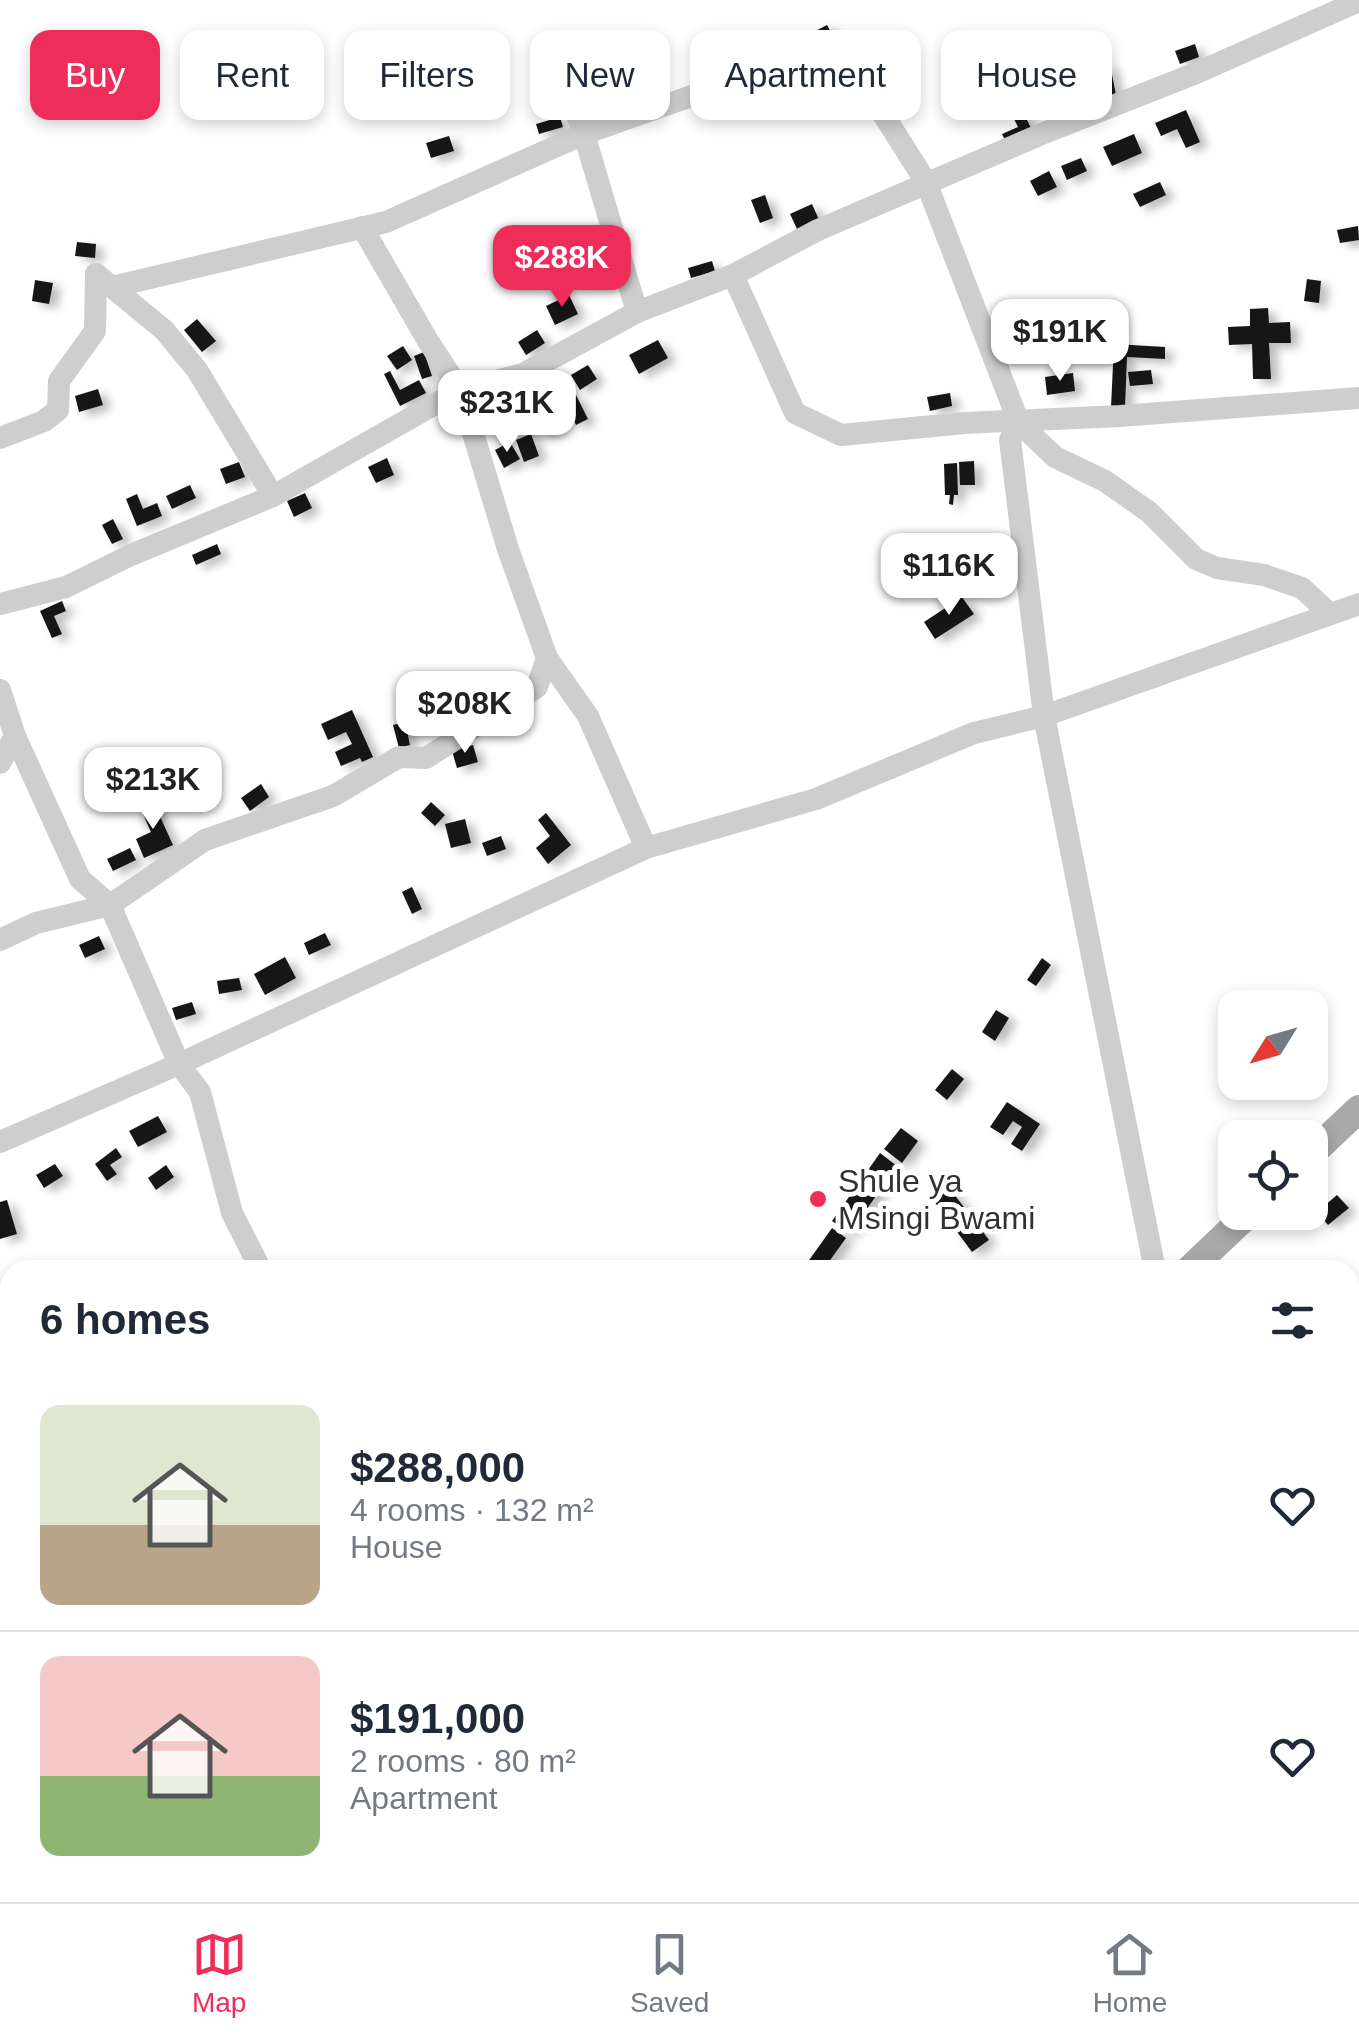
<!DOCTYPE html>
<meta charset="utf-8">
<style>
:root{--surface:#fff;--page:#f2f2f3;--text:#1f2937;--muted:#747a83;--line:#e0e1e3;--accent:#ef2d59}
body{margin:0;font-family:Arial,sans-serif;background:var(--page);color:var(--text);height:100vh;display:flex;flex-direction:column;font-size:38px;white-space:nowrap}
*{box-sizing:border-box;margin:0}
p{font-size:32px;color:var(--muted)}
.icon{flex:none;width:55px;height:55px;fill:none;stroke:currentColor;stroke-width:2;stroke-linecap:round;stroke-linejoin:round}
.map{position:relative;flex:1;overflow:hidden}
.drawer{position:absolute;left:0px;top:1260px;width:1360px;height:642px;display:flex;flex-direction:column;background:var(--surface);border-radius:30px 30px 0 0;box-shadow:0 5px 15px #0003}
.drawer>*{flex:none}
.guide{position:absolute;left:30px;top:30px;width:1300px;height:90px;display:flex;gap:20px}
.needle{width:65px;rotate:233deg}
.tools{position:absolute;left:1218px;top:990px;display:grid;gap:20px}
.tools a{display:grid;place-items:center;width:110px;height:110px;border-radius:20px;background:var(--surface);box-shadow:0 5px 15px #0003;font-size:50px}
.price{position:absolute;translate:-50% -85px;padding:0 22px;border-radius:20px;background:#fff;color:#222;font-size:32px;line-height:65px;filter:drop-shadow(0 2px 5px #0008)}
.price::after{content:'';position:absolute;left:50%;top:60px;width:30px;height:22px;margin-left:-15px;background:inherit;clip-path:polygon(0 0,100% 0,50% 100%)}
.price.current{background:var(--accent);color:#fff}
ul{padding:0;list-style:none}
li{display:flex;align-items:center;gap:30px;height:250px;padding:0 40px}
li+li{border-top:2px solid var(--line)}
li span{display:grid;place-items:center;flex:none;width:280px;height:200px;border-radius:20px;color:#555}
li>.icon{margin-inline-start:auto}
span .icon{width:120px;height:120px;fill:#fffc;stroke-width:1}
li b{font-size:42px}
h2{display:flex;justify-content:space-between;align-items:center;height:120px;padding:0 40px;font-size:42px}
.pill{padding:0 35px;border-radius:20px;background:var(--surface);box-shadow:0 5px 15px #0003;font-size:35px;line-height:90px}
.pill.current{background:var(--accent);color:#fff}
.menu{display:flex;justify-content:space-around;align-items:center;height:140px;border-top:2px solid var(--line);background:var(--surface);font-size:28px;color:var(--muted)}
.menu a{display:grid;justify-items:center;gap:5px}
.menu .current{color:var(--accent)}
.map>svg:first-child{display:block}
.building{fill:#181818;filter:url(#shadow)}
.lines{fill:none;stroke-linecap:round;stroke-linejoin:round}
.minor{stroke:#cecece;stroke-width:22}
.major{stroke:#a9a9a9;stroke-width:28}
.poi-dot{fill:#ef2d59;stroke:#fff;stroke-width:4}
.labels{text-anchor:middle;stroke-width:10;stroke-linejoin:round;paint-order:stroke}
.poi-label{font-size:32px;fill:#313131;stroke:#fff;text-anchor:start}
</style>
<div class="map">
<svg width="1359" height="1902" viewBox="0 0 1359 1902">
<defs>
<filter id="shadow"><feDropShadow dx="8" dy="4.5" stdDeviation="5" flood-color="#0004"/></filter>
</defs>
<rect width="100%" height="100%" fill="#fff"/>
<g class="building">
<path d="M 827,25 L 835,40 L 814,51 L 806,36 Z"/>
<path d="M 46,35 L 65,40 L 62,52 L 43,47 Z"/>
<path d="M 1195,44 L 1199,57 L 1180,64 L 1175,51 Z"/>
<path d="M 1110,64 L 1116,95 L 1094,99 L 1089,71 L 1096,70 L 1099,85 L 1106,83 L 1102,67 Z"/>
<path d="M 776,80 L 781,94 L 758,102 L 753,88 Z"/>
<path d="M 1072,97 L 1080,113 L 1058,123 L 1050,107 Z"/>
<path d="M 1186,110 L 1200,142 L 1186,148 L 1177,129 L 1161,136 L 1155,123 Z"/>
<path d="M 1023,112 L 1034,134 L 1008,146 L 1002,134 L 1018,127 L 1013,117 Z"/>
<path d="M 560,117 L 563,127 L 539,134 L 536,124 Z"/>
<path d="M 1134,134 L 1142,153 L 1112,166 L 1103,147 Z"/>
<path d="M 449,136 L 454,151 L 431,158 L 426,143 Z"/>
<path d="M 1081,158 L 1087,171 L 1067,180 L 1061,166 Z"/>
<path d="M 1049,171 L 1057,187 L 1038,196 L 1030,181 Z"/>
<path d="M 1160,182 L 1166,195 L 1140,207 L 1133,194 Z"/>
<path d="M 765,195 L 773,218 L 760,223 L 751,200 Z"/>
<path d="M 812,204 L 820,222 L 798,231 L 790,214 Z"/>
<path d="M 1358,226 L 1359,240 L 1340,243 L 1337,230 Z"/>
<path d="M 77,242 L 96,244 L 95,258 L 75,256 Z"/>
<path d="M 712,261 L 715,271 L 691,278 L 688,268 Z"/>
<path d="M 1307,279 L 1321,281 L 1319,303 L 1304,301 Z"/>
<path d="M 35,280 L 53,283 L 49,304 L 32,301 Z"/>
<path d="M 569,295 L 578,314 L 555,325 L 546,306 Z"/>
<path d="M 1268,308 L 1269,323 L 1290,322 L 1291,343 L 1269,343 L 1271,379 L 1253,379 L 1252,344 L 1229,345 L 1228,327 L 1250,326 L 1250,309 Z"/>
<path d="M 197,319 L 216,341 L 202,352 L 184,330 Z"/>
<path d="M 537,330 L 545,343 L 526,355 L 518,342 Z"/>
<path d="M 658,340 L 668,358 L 639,374 L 629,355 Z"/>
<path d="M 1114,344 L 1165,347 L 1165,359 L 1127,357 L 1125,408 L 1111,407 Z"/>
<path d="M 403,346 L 412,360 L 397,370 L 387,356 Z"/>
<path d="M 424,352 L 432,376 L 422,379 L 414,356 Z"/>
<path d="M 588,365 L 597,379 L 580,390 L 571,375 Z"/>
<path d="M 1151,370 L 1153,384 L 1130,386 L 1128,372 Z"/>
<path d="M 390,371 L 400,390 L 419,380 L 426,393 L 400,406 L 384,374 Z"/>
<path d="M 1073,373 L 1075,391 L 1047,395 L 1045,377 Z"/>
<path d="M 98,389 L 103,405 L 79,412 L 75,396 Z"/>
<path d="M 538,393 L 554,427 L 543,433 L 527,398 Z"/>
<path d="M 950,393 L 952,406 L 930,411 L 927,397 Z"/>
<path d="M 576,395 L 588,419 L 576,425 L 564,401 Z"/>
<path d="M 523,411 L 529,430 L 518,434 L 515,427 L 506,430 L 502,418 Z"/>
<path d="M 531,434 L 539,456 L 524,462 L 516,440 Z"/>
<path d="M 510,442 L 520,459 L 504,468 L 495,450 Z"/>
<path d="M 387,458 L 394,475 L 376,483 L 368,467 Z"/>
<path d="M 974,461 L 975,485 L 960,485 L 959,462 Z"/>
<path d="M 239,462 L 245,477 L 226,484 L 220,469 Z"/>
<path d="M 957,463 L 958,495 L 954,495 L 953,505 L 949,504 L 950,495 L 945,495 L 944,464 Z"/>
<path d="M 190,485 L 196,498 L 172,509 L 166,496 Z"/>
<path d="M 305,493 L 312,508 L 294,517 L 287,501 Z"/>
<path d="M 137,494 L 143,509 L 157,503 L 162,516 L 137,526 L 126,499 Z"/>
<path d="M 113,519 L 123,539 L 112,544 L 102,525 Z"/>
<path d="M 217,544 L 221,554 L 196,565 L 192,555 Z"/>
<path d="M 962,597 L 974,614 L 935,639 L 924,622 Z"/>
<path d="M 62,601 L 66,611 L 54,616 L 62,634 L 52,638 L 40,611 Z"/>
<path d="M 496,683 L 504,695 L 485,708 L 477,696 Z"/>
<path d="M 352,710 L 373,757 L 362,762 L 360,758 L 341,766 L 335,752 L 352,744 L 346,732 L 328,740 L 321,724 Z"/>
<path d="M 405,722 L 410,745 L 399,748 L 393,725 Z"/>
<path d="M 473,745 L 478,762 L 457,768 L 452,751 Z"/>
<path d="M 261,784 L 269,797 L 250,811 L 241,798 Z"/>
<path d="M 152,799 L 173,845 L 144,858 L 136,839 L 151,832 L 139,805 Z"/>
<path d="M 431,802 L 445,815 L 435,826 L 421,813 Z"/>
<path d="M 546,813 L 571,845 L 548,864 L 536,848 L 550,836 L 538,820 Z"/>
<path d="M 465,819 L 471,843 L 451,848 L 445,824 Z"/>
<path d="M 501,836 L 506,849 L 487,856 L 482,843 Z"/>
<path d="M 130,848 L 136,860 L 113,871 L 107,859 Z"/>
<path d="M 412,887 L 422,909 L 412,914 L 402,892 Z"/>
<path d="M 325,933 L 331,945 L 309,955 L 304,943 Z"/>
<path d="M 99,936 L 105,949 L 85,958 L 79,945 Z"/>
<path d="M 285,957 L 296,978 L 265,995 L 254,974 Z"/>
<path d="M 1042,958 L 1051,965 L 1036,986 L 1027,980 Z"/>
<path d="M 239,978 L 242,990 L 219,994 L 217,981 Z"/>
<path d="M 192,1002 L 196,1014 L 176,1020 L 172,1008 Z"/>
<path d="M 996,1010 L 1009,1018 L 995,1041 L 982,1032 Z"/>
<path d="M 952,1069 L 964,1079 L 947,1100 L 935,1090 Z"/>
<path d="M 1007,1102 L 1040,1124 L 1022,1151 L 1011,1144 L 1022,1127 L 1013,1121 L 1003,1135 L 990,1127 Z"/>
<path d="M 158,1116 L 167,1132 L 138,1147 L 129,1131 Z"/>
<path d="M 901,1128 L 918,1141 L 902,1163 L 884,1149 Z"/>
<path d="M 116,1148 L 122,1157 L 110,1165 L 117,1174 L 107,1181 L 95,1164 Z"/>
<path d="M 880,1153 L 897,1166 L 850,1233 L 832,1221 Z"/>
<path d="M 55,1164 L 63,1176 L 44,1188 L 36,1175 Z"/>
<path d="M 166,1165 L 174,1177 L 156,1190 L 148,1178 Z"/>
<path d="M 947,1185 L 989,1240 L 972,1252 L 931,1197 Z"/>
<path d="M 1337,1195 L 1349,1208 L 1328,1225 L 1317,1212 Z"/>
<path d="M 7,1200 L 17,1234 L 0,1239 L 0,1202 Z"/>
<path d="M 832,1228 L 846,1238 L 823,1270 L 802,1270 Z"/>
</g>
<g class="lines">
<g class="minor">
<path d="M 555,57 L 584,134 L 637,312"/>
<path d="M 362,227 L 428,341 L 460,390 L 508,549 L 547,658 L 588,716 L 646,848"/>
<path d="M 96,274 L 164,330 L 197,370 L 273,496"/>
<path d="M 733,275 L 795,413 L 841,435 L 965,423 L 1120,416 L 1359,398"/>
<path d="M 112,287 L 386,222 L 584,134 L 717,87 L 795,64 L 871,54 L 881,111 L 926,182 L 1019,423 L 1055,457 L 1105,481 L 1149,512 L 1196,559 L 1217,568 L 1264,575 L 1302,588 L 1330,614"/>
<path d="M 1019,423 L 1010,440 L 1044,716 L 1155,1270"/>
<path d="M 0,438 L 44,421 L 58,410 L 59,381 L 95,331 L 96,274"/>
<path d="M 0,604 L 66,587 L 131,555 L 273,496 L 460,390 L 523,374 L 637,312 L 733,275 L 818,230 L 1044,133 L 1194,74 L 1359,1"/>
<path d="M 0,690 L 15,736 L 80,879 L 110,905 L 179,1064 L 200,1092 L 232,1213 L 261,1270"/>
<path d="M 0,763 L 15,736"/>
<path d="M 0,940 L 36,923 L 110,905 L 205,840 L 333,796 L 399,757 L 426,758 L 537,687 L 547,658"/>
<path d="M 0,1142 L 179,1064 L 646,848 L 816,799 L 974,733 L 1044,716 L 1359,604"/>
<path d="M 0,1485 L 10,1480"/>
<path d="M 0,1774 L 10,1770"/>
<path d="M 359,1902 L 379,1892"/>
<path d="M 710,1902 L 722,1892"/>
</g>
<g class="major">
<path d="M 1310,1155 L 1359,1109"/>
<path d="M 1189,1270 L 1250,1212"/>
<path d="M 468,1902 L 479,1892"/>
</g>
</g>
<circle class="poi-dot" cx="818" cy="1199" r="10"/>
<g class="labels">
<g class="poi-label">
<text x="838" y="1192">Shule ya<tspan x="838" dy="37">Msingi Bwami</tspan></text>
</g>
</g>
</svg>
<div class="tools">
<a><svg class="needle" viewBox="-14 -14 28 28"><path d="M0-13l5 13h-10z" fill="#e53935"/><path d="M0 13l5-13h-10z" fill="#747a83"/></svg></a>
<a><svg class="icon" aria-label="locate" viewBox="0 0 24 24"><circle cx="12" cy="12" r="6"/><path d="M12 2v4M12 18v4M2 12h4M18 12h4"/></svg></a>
</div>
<b class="price current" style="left:562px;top:310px">$288K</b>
<b class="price" style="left:1060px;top:384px">$191K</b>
<b class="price" style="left:507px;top:455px">$231K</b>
<b class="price" style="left:949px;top:618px">$116K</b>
<b class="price" style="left:465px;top:756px">$208K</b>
<b class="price" style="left:153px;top:832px">$213K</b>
<div class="guide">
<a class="pill current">Buy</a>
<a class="pill">Rent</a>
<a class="pill">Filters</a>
<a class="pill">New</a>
<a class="pill">Apartment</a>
<a class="pill">House</a>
</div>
<section class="drawer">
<h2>6 homes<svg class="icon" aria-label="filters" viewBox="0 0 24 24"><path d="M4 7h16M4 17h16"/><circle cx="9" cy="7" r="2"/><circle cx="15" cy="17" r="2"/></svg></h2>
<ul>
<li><span style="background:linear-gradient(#dfe7d0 60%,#b9a48a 0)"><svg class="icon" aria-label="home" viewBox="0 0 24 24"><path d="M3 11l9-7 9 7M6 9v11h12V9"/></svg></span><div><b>$288,000</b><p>4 rooms · 132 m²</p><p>House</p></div><svg class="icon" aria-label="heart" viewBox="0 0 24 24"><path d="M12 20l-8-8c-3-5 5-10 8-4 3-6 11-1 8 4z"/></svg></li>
<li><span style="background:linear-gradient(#f6c9c9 60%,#8fb573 0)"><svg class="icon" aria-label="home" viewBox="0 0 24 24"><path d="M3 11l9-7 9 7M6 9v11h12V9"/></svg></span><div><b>$191,000</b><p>2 rooms · 80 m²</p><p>Apartment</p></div><svg class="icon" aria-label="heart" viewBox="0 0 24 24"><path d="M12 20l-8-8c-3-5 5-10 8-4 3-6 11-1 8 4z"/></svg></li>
</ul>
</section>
</div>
<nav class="menu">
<a class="current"><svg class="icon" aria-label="map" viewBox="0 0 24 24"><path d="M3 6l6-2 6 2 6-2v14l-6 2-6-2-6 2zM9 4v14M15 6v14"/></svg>Map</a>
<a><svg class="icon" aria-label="saved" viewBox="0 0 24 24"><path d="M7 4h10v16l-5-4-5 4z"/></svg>Saved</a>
<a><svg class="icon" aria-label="home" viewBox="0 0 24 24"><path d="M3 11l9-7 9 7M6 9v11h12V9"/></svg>Home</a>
</nav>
